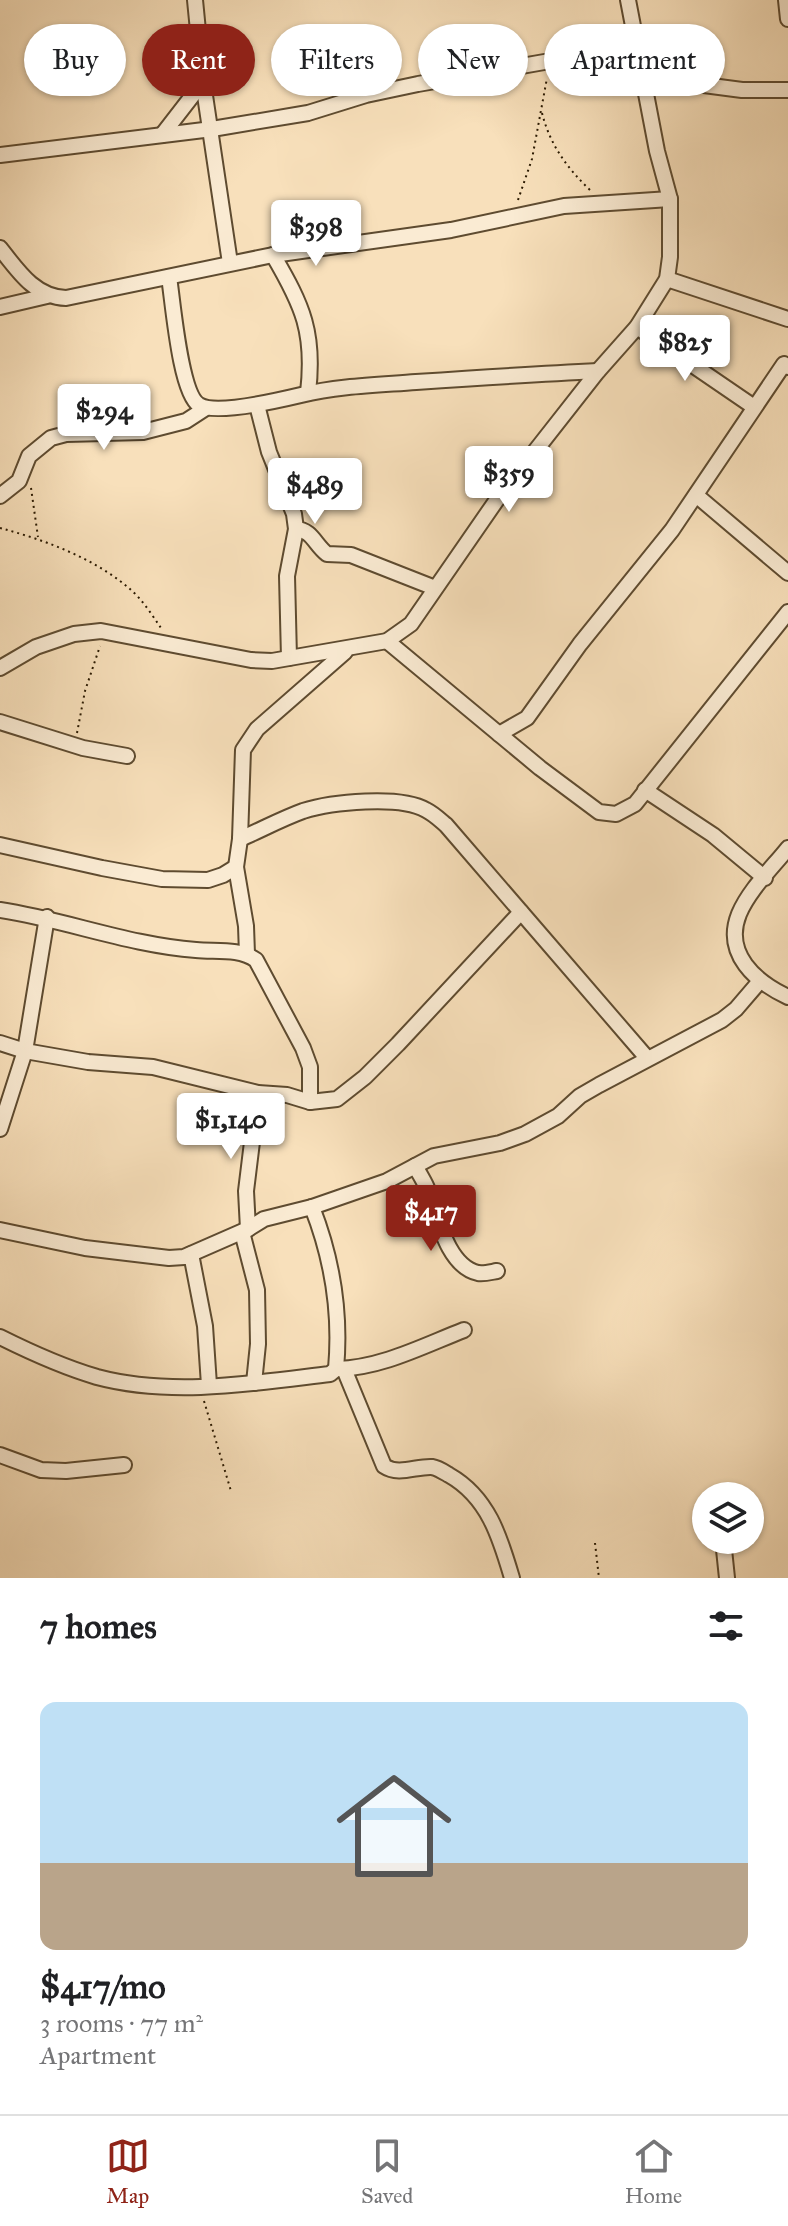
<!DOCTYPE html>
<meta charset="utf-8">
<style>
:root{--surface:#fff;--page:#f6f6f6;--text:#202124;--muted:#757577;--line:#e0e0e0;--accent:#8f2418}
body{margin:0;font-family:"IM FELL Great Primer",serif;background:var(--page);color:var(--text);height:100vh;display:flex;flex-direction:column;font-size:30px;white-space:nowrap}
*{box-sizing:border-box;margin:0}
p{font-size:26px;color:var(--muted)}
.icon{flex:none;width:44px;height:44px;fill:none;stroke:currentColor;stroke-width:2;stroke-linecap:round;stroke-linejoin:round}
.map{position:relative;height:1578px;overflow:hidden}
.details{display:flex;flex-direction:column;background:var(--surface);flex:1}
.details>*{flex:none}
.guide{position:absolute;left:24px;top:24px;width:740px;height:72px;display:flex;gap:16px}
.controls{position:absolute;left:692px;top:1482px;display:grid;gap:16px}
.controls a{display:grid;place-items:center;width:72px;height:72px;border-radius:50%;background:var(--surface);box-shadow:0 2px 6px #0004;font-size:40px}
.price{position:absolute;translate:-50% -68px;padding:0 18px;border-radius:8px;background:#fff;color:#222;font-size:26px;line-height:52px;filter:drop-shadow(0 2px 4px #0008)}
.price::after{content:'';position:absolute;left:50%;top:48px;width:24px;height:18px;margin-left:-12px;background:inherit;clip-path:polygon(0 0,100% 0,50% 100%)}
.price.active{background:var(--accent);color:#fff}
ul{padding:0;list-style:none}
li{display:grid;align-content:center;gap:16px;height:424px;padding:0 40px}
li span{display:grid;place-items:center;height:248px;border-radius:16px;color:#555}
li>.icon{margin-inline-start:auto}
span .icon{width:144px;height:144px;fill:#fffc;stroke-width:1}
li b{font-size:34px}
h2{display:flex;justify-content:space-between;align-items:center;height:96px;padding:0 40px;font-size:34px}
.pill{padding:0 28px;border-radius:36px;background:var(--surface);box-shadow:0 2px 6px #0004;font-size:28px;line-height:72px}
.pill.active{background:var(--accent);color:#fff}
.dock{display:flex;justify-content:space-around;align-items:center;height:112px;border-top:2px solid var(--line);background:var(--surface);font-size:22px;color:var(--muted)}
.dock a{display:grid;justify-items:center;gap:4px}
.dock .active{color:var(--accent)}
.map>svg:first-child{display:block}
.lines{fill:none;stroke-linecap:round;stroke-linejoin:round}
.street-casing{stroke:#5e4b30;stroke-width:18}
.path{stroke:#2a1901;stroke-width:2;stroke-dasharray:2 4;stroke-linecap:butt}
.street{stroke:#faebd3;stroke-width:14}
</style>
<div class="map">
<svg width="788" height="1578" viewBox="0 0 788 1578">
<rect width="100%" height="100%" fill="#f8e0bb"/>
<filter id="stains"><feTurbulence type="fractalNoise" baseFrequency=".0025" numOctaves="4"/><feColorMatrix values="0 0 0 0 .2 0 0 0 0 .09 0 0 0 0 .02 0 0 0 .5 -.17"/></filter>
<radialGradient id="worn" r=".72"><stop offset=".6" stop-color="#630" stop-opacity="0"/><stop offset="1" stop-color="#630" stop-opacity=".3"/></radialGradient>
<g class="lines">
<g class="street-casing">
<g id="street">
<path d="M 195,0 L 203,82 L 230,263"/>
<path d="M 786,0 L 788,19"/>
<path d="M 643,77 L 742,90 L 788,90"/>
<path d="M 162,135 L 203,82"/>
<path d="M 0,155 L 212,129 L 308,113 L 366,95 L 418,84 L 550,61 L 592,58 L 639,62"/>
<path d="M 0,248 C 18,271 35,297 66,298 L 273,255 L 451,230 L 564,206 L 670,199"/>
<path d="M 273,255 C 303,306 315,333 308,393"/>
<path d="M 169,277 C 173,302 180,393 199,405 C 216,415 280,400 301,395 C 338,386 377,385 416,382 C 476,378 537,374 598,371"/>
<path d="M 667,279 L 788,319"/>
<path d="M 0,307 L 47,296"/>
<path d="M 637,327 L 754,407"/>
<path d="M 257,405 L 269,452 L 294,514 L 296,529 L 287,576 L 289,658"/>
<path d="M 696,495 L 788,573"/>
<path d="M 0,496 L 19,481 L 29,456 L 51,438 L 66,434 L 143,432 L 186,421 L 206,408"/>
<path d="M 296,529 C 312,530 315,545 327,554 L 351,555 L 435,588"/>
<path d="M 387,641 L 540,768 L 599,812 L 616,814 L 635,804 L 788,612"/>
<path d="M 0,668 L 36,647 L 74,634 L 101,631 L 251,660 L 272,661 L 387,641 L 411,624 L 496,501 L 598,371 L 637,327 L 667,279 L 670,257 L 670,199 L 657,151 L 628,0"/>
<path d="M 0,722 L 83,748 L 127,756"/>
<path d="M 499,734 L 527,718 L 580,644 L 672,530 L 784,364 L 788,367"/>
<path d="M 645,790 L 713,835 L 765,878"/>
<path d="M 240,839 C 261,830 281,819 303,811 C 331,802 400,795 426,810 C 434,814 440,820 446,825 L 647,1058"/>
<path d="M 0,845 L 102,868 L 162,879 L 208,880 L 223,875 L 236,867"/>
<path d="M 788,848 C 772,868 749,890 739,914 C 723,954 756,982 788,997"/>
<path d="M 0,910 C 66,920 129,945 196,950 C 216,952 239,948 256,960 L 303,1048 L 310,1067 L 310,1102"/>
<path d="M 247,954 L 246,926 L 236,867 L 240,839 L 243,750 L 257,729 L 345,652"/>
<path d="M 0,1043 L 25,1051 L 88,1062 L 153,1067 L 258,1093 L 287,1095 L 310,1102 L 337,1099 L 365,1077 L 398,1044 L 521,912"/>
<path d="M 0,1129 L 25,1051 L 47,917"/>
<path d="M 415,1166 C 419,1173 424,1181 427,1188 C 437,1213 446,1266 478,1273 C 484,1274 491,1272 497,1271"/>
<path d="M 248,1229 L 246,1191 L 258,1093"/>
<path d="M 0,1230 L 85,1248 L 169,1258 L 184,1257 L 248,1229 L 264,1219 L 312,1207 L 387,1181 L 434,1156 L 500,1143 L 525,1134 L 558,1116 L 580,1096 L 599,1085 L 722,1020 L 736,1009 L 760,981"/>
<path d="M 242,1232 L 257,1290 L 258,1344 L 254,1383"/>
<path d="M 191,1254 L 205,1326 L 209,1385"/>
<path d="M 0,1337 C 32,1353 63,1367 97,1377 C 172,1397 255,1383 330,1374 L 336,1369 C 341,1314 332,1258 312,1207"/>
<path d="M 337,1369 C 381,1368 423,1346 464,1330"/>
<path d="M 344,1369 L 384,1466 C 399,1476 416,1466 432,1467 C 438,1468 444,1472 449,1475 C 488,1497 500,1537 512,1578"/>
<path d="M 0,1455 L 41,1470 L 66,1471 L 124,1465"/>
<path d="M 723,1540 L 727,1578"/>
</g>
</g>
<g class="path">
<path d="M 542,113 C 550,145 567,168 591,191"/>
<path d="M 518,200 L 532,159 L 547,78"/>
<path d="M 31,488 L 38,537"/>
<path d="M 0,528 C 45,540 94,558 130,589 C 142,599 152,615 161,628"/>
<path d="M 77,733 L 85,691 L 100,646"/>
<path d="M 204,1401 L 231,1491"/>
<path d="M 595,1543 L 599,1578"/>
</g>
<use href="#street" class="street"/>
</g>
<rect width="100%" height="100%" filter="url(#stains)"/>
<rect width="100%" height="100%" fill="url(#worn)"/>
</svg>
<div class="controls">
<a><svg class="icon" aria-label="layers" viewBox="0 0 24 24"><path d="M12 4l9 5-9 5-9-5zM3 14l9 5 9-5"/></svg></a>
</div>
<b class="price" style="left:316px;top:268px">$398</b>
<b class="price" style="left:685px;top:383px">$825</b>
<b class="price" style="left:104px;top:452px">$294</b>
<b class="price" style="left:509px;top:514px">$359</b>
<b class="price" style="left:315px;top:526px">$489</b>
<b class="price" style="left:231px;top:1161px">$1,140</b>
<b class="price active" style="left:431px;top:1253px">$417</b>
<div class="guide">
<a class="pill">Buy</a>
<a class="pill active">Rent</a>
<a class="pill">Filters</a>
<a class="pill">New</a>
<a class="pill">Apartment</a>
</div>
</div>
<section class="details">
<h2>7 homes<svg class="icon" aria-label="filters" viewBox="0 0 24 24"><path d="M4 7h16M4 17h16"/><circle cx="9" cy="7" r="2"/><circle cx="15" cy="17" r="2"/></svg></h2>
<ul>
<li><span style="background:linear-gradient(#bfe0f5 65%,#b9a48a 0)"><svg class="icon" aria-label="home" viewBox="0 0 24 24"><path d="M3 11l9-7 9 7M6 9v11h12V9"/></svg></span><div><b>$417/mo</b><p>3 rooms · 77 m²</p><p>Apartment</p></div></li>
</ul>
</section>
<nav class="dock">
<a class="active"><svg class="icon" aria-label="map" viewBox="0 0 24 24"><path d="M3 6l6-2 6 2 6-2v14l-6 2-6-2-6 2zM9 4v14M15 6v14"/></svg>Map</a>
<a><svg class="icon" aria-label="saved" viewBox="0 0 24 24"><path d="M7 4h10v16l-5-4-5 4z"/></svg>Saved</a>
<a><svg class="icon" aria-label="home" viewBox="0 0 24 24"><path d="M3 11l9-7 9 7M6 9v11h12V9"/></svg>Home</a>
</nav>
